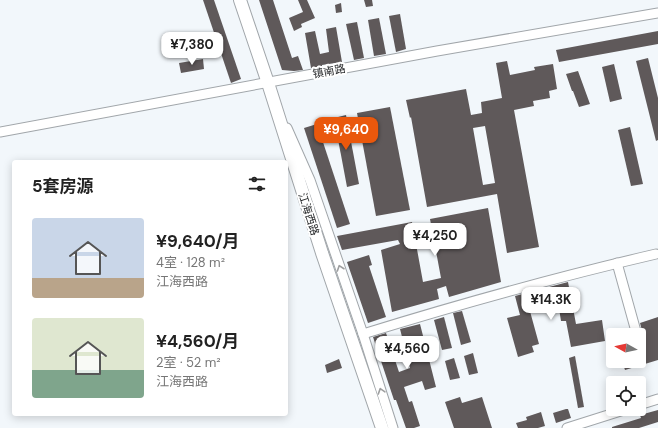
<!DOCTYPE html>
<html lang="zh">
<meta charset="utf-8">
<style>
:root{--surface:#fff;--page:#f2f2f2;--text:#222;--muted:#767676;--accent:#ea580c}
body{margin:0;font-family:"DM Sans","Noto Sans SC",sans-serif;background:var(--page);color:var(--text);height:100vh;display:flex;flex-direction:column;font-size:15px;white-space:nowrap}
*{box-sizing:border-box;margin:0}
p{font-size:13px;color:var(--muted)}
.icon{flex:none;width:22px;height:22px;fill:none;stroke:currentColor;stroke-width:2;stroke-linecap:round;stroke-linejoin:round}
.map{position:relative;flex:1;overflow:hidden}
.drawer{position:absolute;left:12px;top:160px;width:276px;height:256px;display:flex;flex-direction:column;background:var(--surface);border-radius:4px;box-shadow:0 2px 10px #0003}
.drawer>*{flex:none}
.needle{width:26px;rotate:278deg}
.fabs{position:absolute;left:606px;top:328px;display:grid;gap:8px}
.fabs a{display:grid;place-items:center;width:40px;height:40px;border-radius:4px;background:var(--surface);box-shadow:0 2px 10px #0003;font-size:20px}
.price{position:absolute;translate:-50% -34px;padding:0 9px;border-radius:8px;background:#fff;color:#222;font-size:13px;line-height:26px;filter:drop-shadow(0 1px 2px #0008)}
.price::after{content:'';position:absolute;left:50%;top:24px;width:12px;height:9px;margin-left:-6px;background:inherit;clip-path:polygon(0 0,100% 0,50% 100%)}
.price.selected{background:var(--accent);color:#fff}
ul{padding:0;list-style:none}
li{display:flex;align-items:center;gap:12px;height:100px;padding:0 20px}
li span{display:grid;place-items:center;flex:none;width:112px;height:80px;border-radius:4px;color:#555}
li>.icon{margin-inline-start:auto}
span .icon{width:48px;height:48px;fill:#fffc;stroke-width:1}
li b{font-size:17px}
h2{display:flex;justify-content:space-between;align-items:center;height:48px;padding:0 20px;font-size:17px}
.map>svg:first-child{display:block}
.building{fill:#5f595a;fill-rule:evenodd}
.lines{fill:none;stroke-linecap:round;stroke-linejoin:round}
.minor-casing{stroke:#a1a6aa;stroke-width:11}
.major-casing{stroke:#a1a6aa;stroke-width:14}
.minor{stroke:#fff;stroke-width:9}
.major{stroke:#fff;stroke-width:12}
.oneway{stroke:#9d9e9f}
.labels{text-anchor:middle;stroke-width:4;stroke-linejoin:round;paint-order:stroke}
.street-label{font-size:11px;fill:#26282a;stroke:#fff}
</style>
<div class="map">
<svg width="658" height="428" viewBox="0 0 658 428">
<rect width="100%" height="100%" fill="#f2f7fb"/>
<g class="building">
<path d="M 203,0 L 214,0 L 241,79 L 231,83 Z"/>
<path d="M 259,0 L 273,0 L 292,58 L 298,56 L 303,70 L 294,71 L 282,70 Z"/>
<path d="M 298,0 L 307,0 L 315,18 L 301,24 L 302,27 L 294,31 L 289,18 L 303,12 Z"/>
<path d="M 364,0 L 372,0 L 373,6 L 366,7 Z"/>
<path d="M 341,3 L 342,12 L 336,13 L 335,5 Z"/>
<path d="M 400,14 L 406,49 L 396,52 L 389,16 Z"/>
<path d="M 379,18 L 386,54 L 374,56 L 368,20 Z"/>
<path d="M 357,22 L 364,58 L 354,60 L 346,24 Z"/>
<path d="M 336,27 L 342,62 L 322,65 L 322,66 L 311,68 L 305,33 L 315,31 L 320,54 L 329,52 L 326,29 Z"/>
<path d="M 658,31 L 658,44 L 559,62 L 556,50 Z"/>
<path d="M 648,58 L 658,98 L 658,140 L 656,141 L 636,61 Z"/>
<path d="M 203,59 L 204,69 L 181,73 L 179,63 Z"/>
<path d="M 507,61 L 510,75 L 535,70 L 534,67 L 553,64 L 557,89 L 549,91 L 550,98 L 533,101 L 534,106 L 514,110 L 539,247 L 507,253 L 497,194 L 427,207 L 411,117 L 410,118 L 406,100 L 466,89 L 471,115 L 482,113 L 481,102 L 502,98 L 496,63 ZM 485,126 L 495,183 L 483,185 L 473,128 Z"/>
<path d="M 614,64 L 622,99 L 610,102 L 602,67 Z"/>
<path d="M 578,71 L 590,104 L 579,107 L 573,91 L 572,91 L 566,74 Z"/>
<path d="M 390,107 L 410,210 L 376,216 L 357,113 Z"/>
<path d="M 346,115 L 359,184 L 347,187 L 334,118 Z"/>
<path d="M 317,124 L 350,224 L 337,228 L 304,128 Z"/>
<path d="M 630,127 L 643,184 L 631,186 L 618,130 Z"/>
<path d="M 488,208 L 501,282 L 449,297 L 446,286 L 437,289 L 439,299 L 392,312 L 381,250 L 400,244 L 398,240 L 342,250 L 337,236 L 412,222 L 423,282 L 441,278 L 430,219 Z"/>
<path d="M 369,255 L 372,265 L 369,266 L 386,317 L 368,323 L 347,262 Z"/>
<path d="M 568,282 L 576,324 L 602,320 L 605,341 L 571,347 L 566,321 L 561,321 L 557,296 L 528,304 L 539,344 L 532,346 L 534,352 L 518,357 L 507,318 L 520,315 L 515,296 Z"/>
<path d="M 462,311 L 471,342 L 461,345 L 453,313 Z"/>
<path d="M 444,317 L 452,348 L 442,350 L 434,320 Z"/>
<path d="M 658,317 L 658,360 L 625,370 L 622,361 L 639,361 L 639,348 L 646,345 L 640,323 Z"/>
<path d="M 420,324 L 436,387 L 425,390 L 422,381 L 404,387 L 409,402 L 412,401 L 420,426 L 414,428 L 406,428 L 396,400 L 394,400 L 373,337 L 386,333 L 399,372 L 410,368 L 400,329 Z"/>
<path d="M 473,353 L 478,373 L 469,375 L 464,356 Z"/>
<path d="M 575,356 L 584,407 L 578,408 L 569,358 Z"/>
<path d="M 454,358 L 460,378 L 450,380 L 445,361 Z"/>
<path d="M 339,359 L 342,368 L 327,373 L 325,365 Z"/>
<path d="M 460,397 L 462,403 L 482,397 L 492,428 L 454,428 L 445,402 Z"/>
<path d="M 566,409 L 568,409 L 571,418 L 556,423 L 553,413 Z"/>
<path d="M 658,410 L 658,422 L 639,428 L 612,428 L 612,427 L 641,418 L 640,415 Z"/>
<path d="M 541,412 L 545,426 L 538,428 L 518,428 L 516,423 L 527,420 L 526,417 Z"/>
</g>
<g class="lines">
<g class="minor-casing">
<g id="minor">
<path d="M 287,128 L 310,180 L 363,334 L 393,428"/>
<path d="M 0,132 L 437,51 L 658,13"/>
<path d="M 617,263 L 637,335"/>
<path d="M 363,334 C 460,304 557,277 656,254"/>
<path d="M 639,405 L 658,399"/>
<path d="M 567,428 L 627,409"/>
</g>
</g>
<g class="major-casing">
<path id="major" d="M 240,0 L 268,83 L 322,253 L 382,428"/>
</g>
<use href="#minor" class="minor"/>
<use href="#major" class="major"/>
</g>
<defs><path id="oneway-chevron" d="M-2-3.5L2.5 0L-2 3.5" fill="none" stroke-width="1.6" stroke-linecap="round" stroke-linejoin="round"/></defs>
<g class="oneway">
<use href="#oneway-chevron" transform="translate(340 268) rotate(-109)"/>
<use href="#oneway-chevron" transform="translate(381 391) rotate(-108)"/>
</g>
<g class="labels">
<g class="street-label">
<text transform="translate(329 71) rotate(-11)" y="4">镇南路</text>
<text transform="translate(309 214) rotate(72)" y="4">江海西路</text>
</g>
</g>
</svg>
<div class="fabs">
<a><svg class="needle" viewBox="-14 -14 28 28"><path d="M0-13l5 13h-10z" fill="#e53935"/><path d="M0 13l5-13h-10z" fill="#767676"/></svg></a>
<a><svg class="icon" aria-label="locate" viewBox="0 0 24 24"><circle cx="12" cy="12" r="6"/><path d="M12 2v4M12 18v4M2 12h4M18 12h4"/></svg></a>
</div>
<b class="price" style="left:192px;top:66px">¥7,380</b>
<b class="price selected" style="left:346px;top:151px">¥9,640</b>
<b class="price" style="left:435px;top:257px">¥4,250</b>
<b class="price" style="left:551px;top:321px">¥14.3K</b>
<b class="price" style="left:407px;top:370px">¥4,560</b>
<section class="drawer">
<h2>5套房源<svg class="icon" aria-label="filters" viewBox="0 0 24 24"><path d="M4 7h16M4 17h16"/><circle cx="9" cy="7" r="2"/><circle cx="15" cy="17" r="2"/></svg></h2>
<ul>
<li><span style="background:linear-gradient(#c9d6e8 75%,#b9a48a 0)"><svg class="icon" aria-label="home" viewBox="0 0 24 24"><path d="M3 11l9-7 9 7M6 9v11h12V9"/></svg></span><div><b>¥9,640/月</b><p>4室 · 128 m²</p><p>江海西路</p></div></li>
<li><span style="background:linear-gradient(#dfe7d0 65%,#7fa58c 0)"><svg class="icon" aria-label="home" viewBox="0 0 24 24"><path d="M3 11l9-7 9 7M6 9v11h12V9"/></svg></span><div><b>¥4,560/月</b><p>2室 · 52 m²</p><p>江海西路</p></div></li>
</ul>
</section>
</div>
